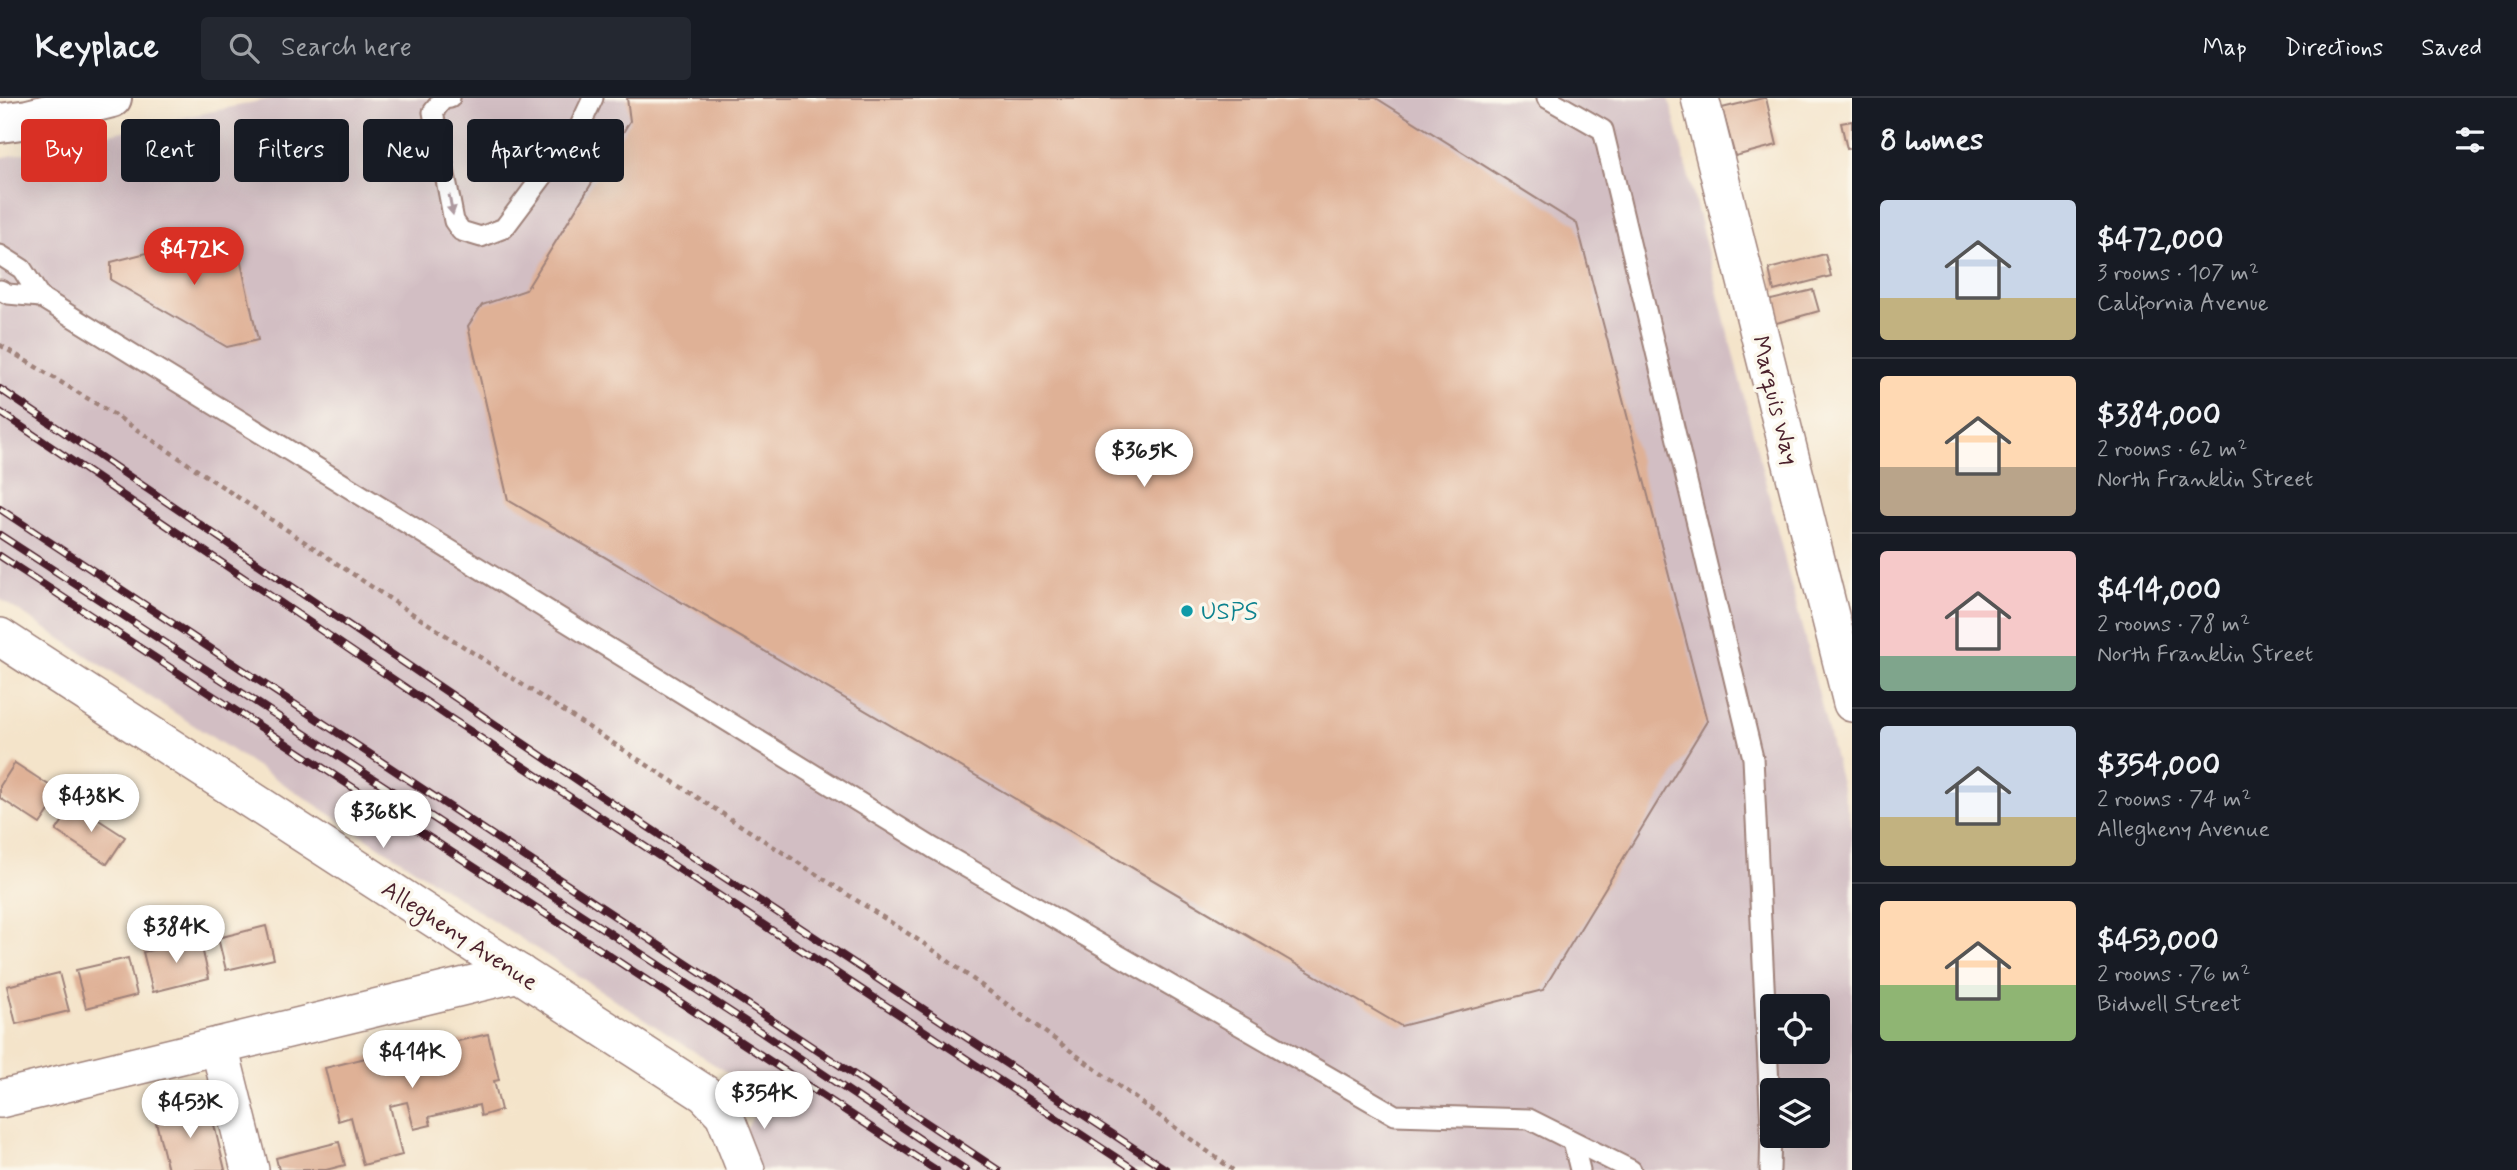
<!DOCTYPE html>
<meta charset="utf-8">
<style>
:root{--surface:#171b24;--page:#242831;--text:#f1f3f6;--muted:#9ea1a6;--line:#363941;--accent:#d93025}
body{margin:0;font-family:Mynerve,sans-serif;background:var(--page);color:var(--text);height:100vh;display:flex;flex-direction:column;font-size:26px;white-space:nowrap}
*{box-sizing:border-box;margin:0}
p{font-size:23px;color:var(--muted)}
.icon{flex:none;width:38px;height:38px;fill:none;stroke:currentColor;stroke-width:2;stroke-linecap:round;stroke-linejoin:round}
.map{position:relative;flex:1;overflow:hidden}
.sheet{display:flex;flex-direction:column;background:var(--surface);width:665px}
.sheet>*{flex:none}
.hud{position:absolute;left:21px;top:21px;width:665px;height:63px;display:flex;gap:14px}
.controls{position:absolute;left:1760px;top:896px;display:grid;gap:14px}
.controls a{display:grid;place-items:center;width:70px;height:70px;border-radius:7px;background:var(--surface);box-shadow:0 7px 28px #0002;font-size:35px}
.price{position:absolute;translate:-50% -60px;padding:0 16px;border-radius:24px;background:#fff;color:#222;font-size:23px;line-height:46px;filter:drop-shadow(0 2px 4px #0008)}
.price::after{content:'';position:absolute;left:50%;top:42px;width:21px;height:16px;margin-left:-10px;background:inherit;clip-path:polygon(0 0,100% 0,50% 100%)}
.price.active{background:var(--accent);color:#fff}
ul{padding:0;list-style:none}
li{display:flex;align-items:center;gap:21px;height:175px;padding:0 28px}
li+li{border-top:2px solid var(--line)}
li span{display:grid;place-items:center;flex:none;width:196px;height:140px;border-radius:7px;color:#555}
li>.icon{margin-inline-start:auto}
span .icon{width:84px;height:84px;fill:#fffc;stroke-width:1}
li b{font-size:30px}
h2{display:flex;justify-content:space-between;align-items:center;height:84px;padding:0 28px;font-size:30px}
.chip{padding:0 24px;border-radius:7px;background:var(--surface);box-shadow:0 7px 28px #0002;font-size:24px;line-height:63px}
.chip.active{background:var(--accent);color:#fff}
header{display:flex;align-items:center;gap:42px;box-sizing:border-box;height:98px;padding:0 35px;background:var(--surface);border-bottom:2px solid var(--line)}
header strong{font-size:33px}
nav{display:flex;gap:38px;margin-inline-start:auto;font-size:24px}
.search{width:490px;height:63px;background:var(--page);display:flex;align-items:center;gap:18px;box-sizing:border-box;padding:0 24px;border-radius:7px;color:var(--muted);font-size:26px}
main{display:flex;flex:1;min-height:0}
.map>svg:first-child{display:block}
.industrial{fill:#d2bec3;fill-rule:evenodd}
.building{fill:#dfb196}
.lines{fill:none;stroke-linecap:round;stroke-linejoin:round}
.lane-casing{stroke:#9f827a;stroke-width:23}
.street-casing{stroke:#9f827a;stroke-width:40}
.secondary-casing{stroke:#9f827a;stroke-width:42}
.path{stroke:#9f827a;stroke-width:4.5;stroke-dasharray:5 5;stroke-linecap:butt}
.lane{stroke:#fff;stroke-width:19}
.street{stroke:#fff;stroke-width:37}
.secondary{stroke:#fff;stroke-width:38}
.rail-casing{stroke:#4a1f2b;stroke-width:8}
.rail{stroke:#fbf7ec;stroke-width:5;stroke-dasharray:16;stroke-linecap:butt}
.oneway{fill:#ae9aa0}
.culture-dot{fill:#0f9aa8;stroke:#fbf7ec;stroke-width:2.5}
.labels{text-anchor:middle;stroke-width:7;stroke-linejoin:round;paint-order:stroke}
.street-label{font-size:24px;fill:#4a1f2b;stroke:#fbf7ec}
.culture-label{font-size:24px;fill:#0d838f;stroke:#fbf7ec;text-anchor:start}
</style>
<header>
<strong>Keyplace</strong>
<div class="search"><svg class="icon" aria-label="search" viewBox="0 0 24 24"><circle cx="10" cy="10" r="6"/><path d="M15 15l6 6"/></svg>Search here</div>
<nav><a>Map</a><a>Directions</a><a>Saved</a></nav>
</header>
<main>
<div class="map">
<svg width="1852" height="1072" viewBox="0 0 1852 1072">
<rect width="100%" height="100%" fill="#fbf7ec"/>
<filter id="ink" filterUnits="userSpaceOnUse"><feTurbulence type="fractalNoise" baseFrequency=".0143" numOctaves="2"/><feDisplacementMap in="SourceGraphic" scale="14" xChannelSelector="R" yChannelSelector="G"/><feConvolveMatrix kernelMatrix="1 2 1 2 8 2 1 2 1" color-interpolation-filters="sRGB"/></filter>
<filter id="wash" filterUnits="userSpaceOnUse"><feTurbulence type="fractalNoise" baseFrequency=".00686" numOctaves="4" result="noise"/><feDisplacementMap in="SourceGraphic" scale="28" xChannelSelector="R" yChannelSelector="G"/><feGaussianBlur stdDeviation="1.57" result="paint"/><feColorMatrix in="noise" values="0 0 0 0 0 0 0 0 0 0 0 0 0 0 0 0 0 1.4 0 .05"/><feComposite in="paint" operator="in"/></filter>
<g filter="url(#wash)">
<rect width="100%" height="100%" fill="#f4e4ca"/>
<path class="industrial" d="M 273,0 L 1669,0 L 1852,729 L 1852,1072 L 746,1072 L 738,1046 L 764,999 L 0,501 L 0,60 ZM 1773,908 L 1818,908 L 1818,954 L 1773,954 ZM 1773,992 L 1818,992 L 1818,1038 L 1773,1038 Z"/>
<g id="blocks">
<g class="building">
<path d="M 627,0 L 1376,0 L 1577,126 L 1707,623 L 1543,892 L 1401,928 L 508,402 L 468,228 L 482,207 L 526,192 L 630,23 Z"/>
<path d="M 1763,0 L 1766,0 L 1777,47 L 1735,58 L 1722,10 Z"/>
<path d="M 1852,23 L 1852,50 L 1847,51 L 1841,25 Z"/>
<path d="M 213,138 L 238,151 L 258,242 L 227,249 L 111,182 L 111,164 Z"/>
<path d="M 1825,156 L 1831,178 L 1774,193 L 1769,171 Z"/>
<path d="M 1813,192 L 1819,213 L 1773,226 L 1767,203 Z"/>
<path d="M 15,665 L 61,695 L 40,726 L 0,700 L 0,688 Z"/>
<path d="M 74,706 L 125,739 L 107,766 L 56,733 Z"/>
<path d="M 266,828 L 274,861 L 226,872 L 218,840 Z"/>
<path d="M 200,841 L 209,880 L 153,894 L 143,854 Z"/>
<path d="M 128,860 L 137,897 L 86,910 L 76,872 Z"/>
<path d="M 59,875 L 69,913 L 16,926 L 7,888 Z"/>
<path d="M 488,936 L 499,982 L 494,983 L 501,1012 L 481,1018 L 479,1007 L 429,1019 L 431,1027 L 414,1031 L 407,1004 L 390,1008 L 402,1057 L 363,1067 L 351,1019 L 338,1023 L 325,970 L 398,952 L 399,957 Z"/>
<path d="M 209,1006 L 225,1072 L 168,1072 L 155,1020 Z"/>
<path d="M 339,1044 L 345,1067 L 326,1072 L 279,1072 L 276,1060 Z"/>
</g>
</g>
</g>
<g filter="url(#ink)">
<use href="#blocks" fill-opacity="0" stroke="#9f827a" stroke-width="2"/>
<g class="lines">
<g class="lane-casing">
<g id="lane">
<path d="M 450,0 L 443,1 L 433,14 L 454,123 L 461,133 L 481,139 L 504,130 L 579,30 L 593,0"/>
<path d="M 1547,0 L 1603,32 L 1753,660 L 1771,1029 L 1770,1072"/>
<path d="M 0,157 L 22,171 L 40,199 L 8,196 L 0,192"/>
<path d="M 40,199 L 933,750 L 1395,1017 L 1529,1021 L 1631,1072"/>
<path d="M 1573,1044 L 1580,1072"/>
</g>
</g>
<g class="street-casing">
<g id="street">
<path d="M 1700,0 L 1852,605"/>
<path d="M 0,539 L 705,996 L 724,1016 L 746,1072"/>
<path d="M 219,948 L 250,1072"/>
<path d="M 0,1001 L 519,875"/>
</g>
</g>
<g class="secondary-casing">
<path id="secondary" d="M 0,25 L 28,21 L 112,0"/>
</g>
<path class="path" d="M 0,247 L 118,319 L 396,505 L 929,849 L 1233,1072"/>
<use href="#lane" class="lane"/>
<use href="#street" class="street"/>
<use href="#secondary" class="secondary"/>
<g class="rail-casing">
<g id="rail">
<path d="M 0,291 L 592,692 L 1167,1072"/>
<path d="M 0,314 L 450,620 L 1135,1072"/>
<path d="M 0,411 L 998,1072"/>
<path d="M 0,437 L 746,924 L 966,1072"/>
<path d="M 0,458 L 936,1072"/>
</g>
</g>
<use href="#rail" class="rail"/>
</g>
<defs><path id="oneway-solid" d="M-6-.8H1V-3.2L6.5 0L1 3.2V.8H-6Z" transform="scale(1.75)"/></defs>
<use class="oneway" href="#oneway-solid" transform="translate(451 107) rotate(79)"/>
</g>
<circle class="culture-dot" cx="1187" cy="513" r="7"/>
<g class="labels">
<g class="street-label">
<text transform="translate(1776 302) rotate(76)" y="8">Marquis Way</text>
<text transform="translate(460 837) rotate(33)" y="8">Allegheny Avenue</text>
</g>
<g class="culture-label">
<text x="1201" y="521">USPS</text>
</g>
</g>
</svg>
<div class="controls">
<a><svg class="icon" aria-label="locate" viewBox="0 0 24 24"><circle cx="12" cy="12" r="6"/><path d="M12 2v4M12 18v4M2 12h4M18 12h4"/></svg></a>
<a><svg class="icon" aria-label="layers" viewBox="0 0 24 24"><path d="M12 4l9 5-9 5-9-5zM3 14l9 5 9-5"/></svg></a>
</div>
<b class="price active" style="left:194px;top:189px">$472K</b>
<b class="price" style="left:1144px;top:391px">$365K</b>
<b class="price" style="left:91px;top:736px">$438K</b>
<b class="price" style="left:383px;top:752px">$368K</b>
<b class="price" style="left:176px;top:867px">$384K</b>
<b class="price" style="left:412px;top:992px">$414K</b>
<b class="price" style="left:764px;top:1033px">$354K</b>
<b class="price" style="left:190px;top:1042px">$453K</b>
<div class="hud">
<a class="chip active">Buy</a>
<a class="chip">Rent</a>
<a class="chip">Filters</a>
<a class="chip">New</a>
<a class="chip">Apartment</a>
</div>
</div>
<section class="sheet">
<h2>8 homes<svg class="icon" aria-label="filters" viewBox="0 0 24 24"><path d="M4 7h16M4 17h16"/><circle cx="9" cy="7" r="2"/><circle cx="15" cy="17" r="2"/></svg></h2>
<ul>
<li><span style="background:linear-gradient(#c9d6e8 70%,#c2b280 0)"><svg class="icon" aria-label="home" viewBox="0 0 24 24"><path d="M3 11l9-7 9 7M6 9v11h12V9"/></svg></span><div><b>$472,000</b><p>3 rooms · 107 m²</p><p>California Avenue</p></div></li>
<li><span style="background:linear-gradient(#ffd9b3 65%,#b9a48a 0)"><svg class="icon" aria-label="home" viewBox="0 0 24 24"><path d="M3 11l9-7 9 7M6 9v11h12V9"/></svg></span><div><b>$384,000</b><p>2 rooms · 62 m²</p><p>North Franklin Street</p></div></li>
<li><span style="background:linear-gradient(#f6c9c9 75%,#7fa58c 0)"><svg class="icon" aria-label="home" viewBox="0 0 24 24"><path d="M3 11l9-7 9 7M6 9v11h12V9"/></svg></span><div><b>$414,000</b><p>2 rooms · 78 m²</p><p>North Franklin Street</p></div></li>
<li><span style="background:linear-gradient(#c9d6e8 65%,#c2b280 0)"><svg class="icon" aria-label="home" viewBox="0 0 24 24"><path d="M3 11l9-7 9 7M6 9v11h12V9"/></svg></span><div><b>$354,000</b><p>2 rooms · 74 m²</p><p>Allegheny Avenue</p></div></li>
<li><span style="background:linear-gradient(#ffd9b3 60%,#8fb573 0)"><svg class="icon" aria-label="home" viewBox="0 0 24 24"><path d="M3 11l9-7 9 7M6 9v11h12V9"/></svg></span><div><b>$453,000</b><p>2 rooms · 76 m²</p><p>Bidwell Street</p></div></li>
</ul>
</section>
</main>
